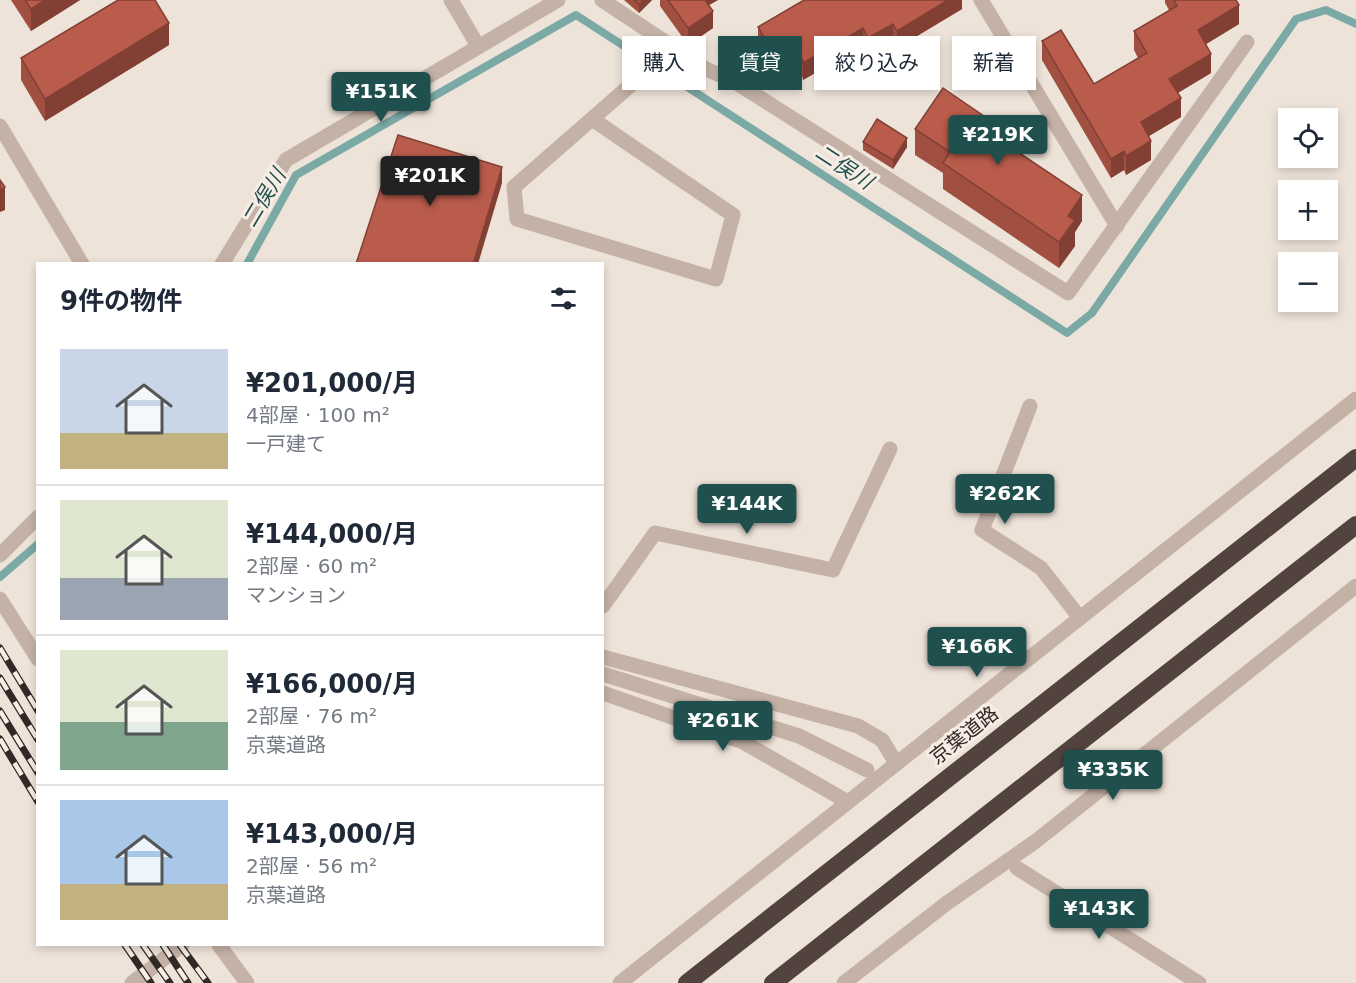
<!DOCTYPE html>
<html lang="ja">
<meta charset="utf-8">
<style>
:root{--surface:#fff;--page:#f6f6f7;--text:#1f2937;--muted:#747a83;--line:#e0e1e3;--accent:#20504e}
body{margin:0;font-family:"DejaVu Sans","Noto Sans JP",sans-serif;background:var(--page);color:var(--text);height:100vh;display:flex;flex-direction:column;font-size:22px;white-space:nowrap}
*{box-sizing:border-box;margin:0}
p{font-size:20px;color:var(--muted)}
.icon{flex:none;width:33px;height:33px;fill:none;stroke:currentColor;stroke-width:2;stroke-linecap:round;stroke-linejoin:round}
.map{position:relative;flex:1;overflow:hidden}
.drawer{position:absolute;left:36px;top:262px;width:568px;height:684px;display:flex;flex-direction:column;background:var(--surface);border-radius:0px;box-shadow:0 3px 9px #0003}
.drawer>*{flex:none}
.top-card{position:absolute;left:622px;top:36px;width:570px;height:54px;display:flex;gap:12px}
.tools{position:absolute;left:1278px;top:108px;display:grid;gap:12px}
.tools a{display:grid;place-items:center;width:60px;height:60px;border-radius:0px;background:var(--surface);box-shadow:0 3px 9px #0003;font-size:30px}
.price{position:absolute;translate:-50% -51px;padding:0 14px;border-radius:6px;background:var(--accent);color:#fff;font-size:20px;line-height:39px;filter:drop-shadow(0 2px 3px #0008)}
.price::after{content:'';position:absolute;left:50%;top:36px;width:18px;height:14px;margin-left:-9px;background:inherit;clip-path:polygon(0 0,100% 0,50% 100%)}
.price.active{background:#222;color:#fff}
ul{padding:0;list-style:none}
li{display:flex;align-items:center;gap:18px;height:150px;padding:0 24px}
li+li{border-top:2px solid var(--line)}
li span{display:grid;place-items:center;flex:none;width:168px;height:120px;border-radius:0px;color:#555}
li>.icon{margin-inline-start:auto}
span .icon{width:72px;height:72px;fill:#fffc;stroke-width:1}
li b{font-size:26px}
h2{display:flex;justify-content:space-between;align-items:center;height:72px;padding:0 24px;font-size:26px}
.tag{padding:0 21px;border-radius:0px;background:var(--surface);box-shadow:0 3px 9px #0003;font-size:21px;line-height:54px}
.tag.active{background:var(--accent);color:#fff}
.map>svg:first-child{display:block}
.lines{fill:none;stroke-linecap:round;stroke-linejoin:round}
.stream{stroke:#7ba9a6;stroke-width:8}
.minor{stroke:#c5b2a7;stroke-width:15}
.highway{stroke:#52433e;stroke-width:18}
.rail-casing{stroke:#322927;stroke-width:7}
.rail{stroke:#f7ede5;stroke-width:4.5;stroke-dasharray:14;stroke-linecap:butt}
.wall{fill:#a04f41}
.shaded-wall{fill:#824035}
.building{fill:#ba5c4c;stroke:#824035;stroke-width:1.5}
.labels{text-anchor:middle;stroke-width:6;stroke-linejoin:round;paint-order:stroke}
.street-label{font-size:20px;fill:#322927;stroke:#f7ede5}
.water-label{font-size:21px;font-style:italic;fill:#20504e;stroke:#f7ede5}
</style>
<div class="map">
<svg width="1356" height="983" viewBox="0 0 1356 983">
<rect width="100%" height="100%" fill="#eee3d9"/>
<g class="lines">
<g class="stream">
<path d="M 247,264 L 296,175 L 576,15 L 1067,333 L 1092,313 L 1296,19 L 1326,10 L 1356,24"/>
<path d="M 0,577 L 38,544"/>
</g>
<g class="minor">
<path d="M 451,0 L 478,46"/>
<path d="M 602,0 L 706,69 L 735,82 L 1068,293 L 1247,42"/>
<path d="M 981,0 L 1117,226"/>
<path d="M 592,119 L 733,215 L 716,279 L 517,219 L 514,187 L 633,83 L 662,40"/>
<path d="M 0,126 L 82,264"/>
<path d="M 222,264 L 286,160 L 558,0"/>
<path d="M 1030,406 L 982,530 L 1041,568 L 1080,618"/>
<path d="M 0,555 L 38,517"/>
<path d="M 0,599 L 38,659"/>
<path d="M 603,606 L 655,533 L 833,570 L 890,449"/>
<path d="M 603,657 L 858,726 L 882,740 L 896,763"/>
<path d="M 603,674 L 799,736 L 867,770"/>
<path d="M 603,693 L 743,742 L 848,802"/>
<path d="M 1017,868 L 1199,983"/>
<path d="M 219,945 L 247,983"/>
<path d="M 132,983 L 182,945"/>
<path d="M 620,983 L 1356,399"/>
<path d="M 844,983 L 947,903 L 1036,841 L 1356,586"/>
</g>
<g class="highway">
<path d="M 687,983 L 1356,458"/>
<path d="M 773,983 L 1356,525"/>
</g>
<g class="rail-casing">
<g id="rail">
<path d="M 0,648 L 38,711"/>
<path d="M 0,678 L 38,740"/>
<path d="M 0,711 L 38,773"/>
<path d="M 0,739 L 38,802"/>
<path d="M 125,945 L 151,983"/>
<path d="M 143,945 L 170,983"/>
<path d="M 163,945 L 188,983"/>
<path d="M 180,945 L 208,983"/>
</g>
</g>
<use href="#rail" class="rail"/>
</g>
<g class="wall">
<path d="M 11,0 L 80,0 L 31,31 Z"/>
<path d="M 624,0 L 652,0 L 639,13 Z"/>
<path d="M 660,0 L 718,0 L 709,5 L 713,28 L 688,45 L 660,6 Z"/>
<path d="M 962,0 L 962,9 L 897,48 L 893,42 L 868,55 L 863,45 L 803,80 L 802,76 L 783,87 L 758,44 L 758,27 Z"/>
<path d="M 1165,0 L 1236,0 L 1239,24 L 1206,44 L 1211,73 L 1178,93 L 1181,117 L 1148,136 L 1151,160 L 1126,175 L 1124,170 L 1111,178 L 1042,60 L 1042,41 L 1094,84 L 1138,58 L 1134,50 L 1134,31 L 1169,10 L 1165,3 Z"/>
<path d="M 169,45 L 45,121 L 21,80 L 21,58 Z"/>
<path d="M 915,129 L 997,137 L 1082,221 L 1075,232 L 1075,246 L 1059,268 L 943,189 L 943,173 L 915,155 Z"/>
<path d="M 863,142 L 907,147 L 893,169 L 863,150 Z"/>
</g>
<g class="shaded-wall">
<path d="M 45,0 L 80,0 L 31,31 L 31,9 Z"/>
<path d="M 644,0 L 652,0 L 639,13 L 639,4 Z"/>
<path d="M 700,0 L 718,0 L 700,10 Z"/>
<path d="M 948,0 L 962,0 L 962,9 L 897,48 L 897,31 Z"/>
<path d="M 1239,5 L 1239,24 L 1198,49 L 1198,30 Z"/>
<path d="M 713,11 L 713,28 L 688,45 L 688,28 Z"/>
<path d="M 169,23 L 169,45 L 45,121 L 45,99 Z"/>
<path d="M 893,24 L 893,42 L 868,55 L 868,38 Z"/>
<path d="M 863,28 L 863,45 L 803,80 L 803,63 Z"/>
<path d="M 1211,54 L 1211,73 L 1169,98 L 1169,79 Z"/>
<path d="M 802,59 L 802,76 L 783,87 L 783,69 Z"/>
<path d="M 1181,98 L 1181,117 L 1141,141 L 1141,122 Z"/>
<path d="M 997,125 L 997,151 L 991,134 Z"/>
<path d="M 907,138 L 907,147 L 893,169 L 893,160 Z"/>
<path d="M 1151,141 L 1151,160 L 1126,175 L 1126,156 Z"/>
<path d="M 1124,151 L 1124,170 L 1111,178 L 1111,159 Z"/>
<path d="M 502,167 L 502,183 L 478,264 L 473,264 Z"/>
<path d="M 5,187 L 5,210 L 0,212 L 0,190 Z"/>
<path d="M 1082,195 L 1082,221 L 1075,232 L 1075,246 L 1059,268 L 1059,242 L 1068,216 Z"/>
</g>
<g class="building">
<path d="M 25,0 L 45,0 L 31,9 Z"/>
<path d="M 118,0 L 155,0 L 169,23 L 45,99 L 21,58 Z"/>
<path d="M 634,0 L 644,0 L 639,4 Z"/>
<path d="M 668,0 L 705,0 L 713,11 L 688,28 Z"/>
<path d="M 804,0 L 948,0 L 897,31 L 893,24 L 868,38 L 863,28 L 803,63 L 802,59 L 783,69 L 758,27 Z"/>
<path d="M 1174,0 L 1236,0 L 1239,5 L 1198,30 L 1211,54 L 1169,79 L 1181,98 L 1141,122 L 1151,141 L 1126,156 L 1124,151 L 1111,159 L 1042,41 L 1061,30 L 1094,84 L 1147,53 L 1134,31 L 1177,6 Z"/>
<path d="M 943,88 L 997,125 L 991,134 L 1082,195 L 1068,216 L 1075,220 L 1059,242 L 943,163 L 950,152 L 915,129 Z"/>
<path d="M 877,119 L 907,138 L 893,160 L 863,142 Z"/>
<path d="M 398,135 L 502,167 L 473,264 L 356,264 Z"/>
<path d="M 0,180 L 5,187 L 0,190 Z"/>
</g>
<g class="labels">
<g class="street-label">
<text transform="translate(964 735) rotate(-38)" y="7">京葉道路</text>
</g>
<g class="water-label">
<text transform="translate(844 167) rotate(33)" y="7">二俣川</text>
<text transform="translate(264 198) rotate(-59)" y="7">二俣川</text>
</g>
</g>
</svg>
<div class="tools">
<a><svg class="icon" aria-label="locate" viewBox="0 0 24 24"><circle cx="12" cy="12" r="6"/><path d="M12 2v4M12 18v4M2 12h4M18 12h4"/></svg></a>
<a>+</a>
<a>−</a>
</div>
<b class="price" style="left:381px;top:123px">¥151K</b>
<b class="price" style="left:998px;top:166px">¥219K</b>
<b class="price active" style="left:430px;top:207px">¥201K</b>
<b class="price" style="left:1005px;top:525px">¥262K</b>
<b class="price" style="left:747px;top:535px">¥144K</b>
<b class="price" style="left:977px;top:678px">¥166K</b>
<b class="price" style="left:723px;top:752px">¥261K</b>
<b class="price" style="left:1113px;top:801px">¥335K</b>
<b class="price" style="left:1099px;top:940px">¥143K</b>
<div class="top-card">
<a class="tag">購入</a>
<a class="tag active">賃貸</a>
<a class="tag">絞り込み</a>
<a class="tag">新着</a>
</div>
<section class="drawer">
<h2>9件の物件<svg class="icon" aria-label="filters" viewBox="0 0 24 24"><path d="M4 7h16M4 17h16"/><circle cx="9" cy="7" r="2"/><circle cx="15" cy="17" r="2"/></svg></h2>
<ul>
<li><span style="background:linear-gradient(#c9d6e8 70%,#c2b280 0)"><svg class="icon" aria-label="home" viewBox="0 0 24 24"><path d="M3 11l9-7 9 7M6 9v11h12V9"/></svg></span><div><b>¥201,000/月</b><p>4部屋 · 100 m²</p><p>一戸建て</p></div></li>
<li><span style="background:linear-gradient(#dfe7d0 65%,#9aa5b1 0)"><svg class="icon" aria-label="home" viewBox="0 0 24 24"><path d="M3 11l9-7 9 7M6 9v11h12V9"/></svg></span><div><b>¥144,000/月</b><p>2部屋 · 60 m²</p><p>マンション</p></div></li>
<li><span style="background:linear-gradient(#dfe7d0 60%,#7fa58c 0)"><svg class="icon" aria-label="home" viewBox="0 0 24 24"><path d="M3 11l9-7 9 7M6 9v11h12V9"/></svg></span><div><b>¥166,000/月</b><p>2部屋 · 76 m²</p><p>京葉道路</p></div></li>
<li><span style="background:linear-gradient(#a9c7e8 70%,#c2b280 0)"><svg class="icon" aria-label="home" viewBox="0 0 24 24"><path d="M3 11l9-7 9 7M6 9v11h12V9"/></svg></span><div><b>¥143,000/月</b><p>2部屋 · 56 m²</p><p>京葉道路</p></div></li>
</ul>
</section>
</div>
